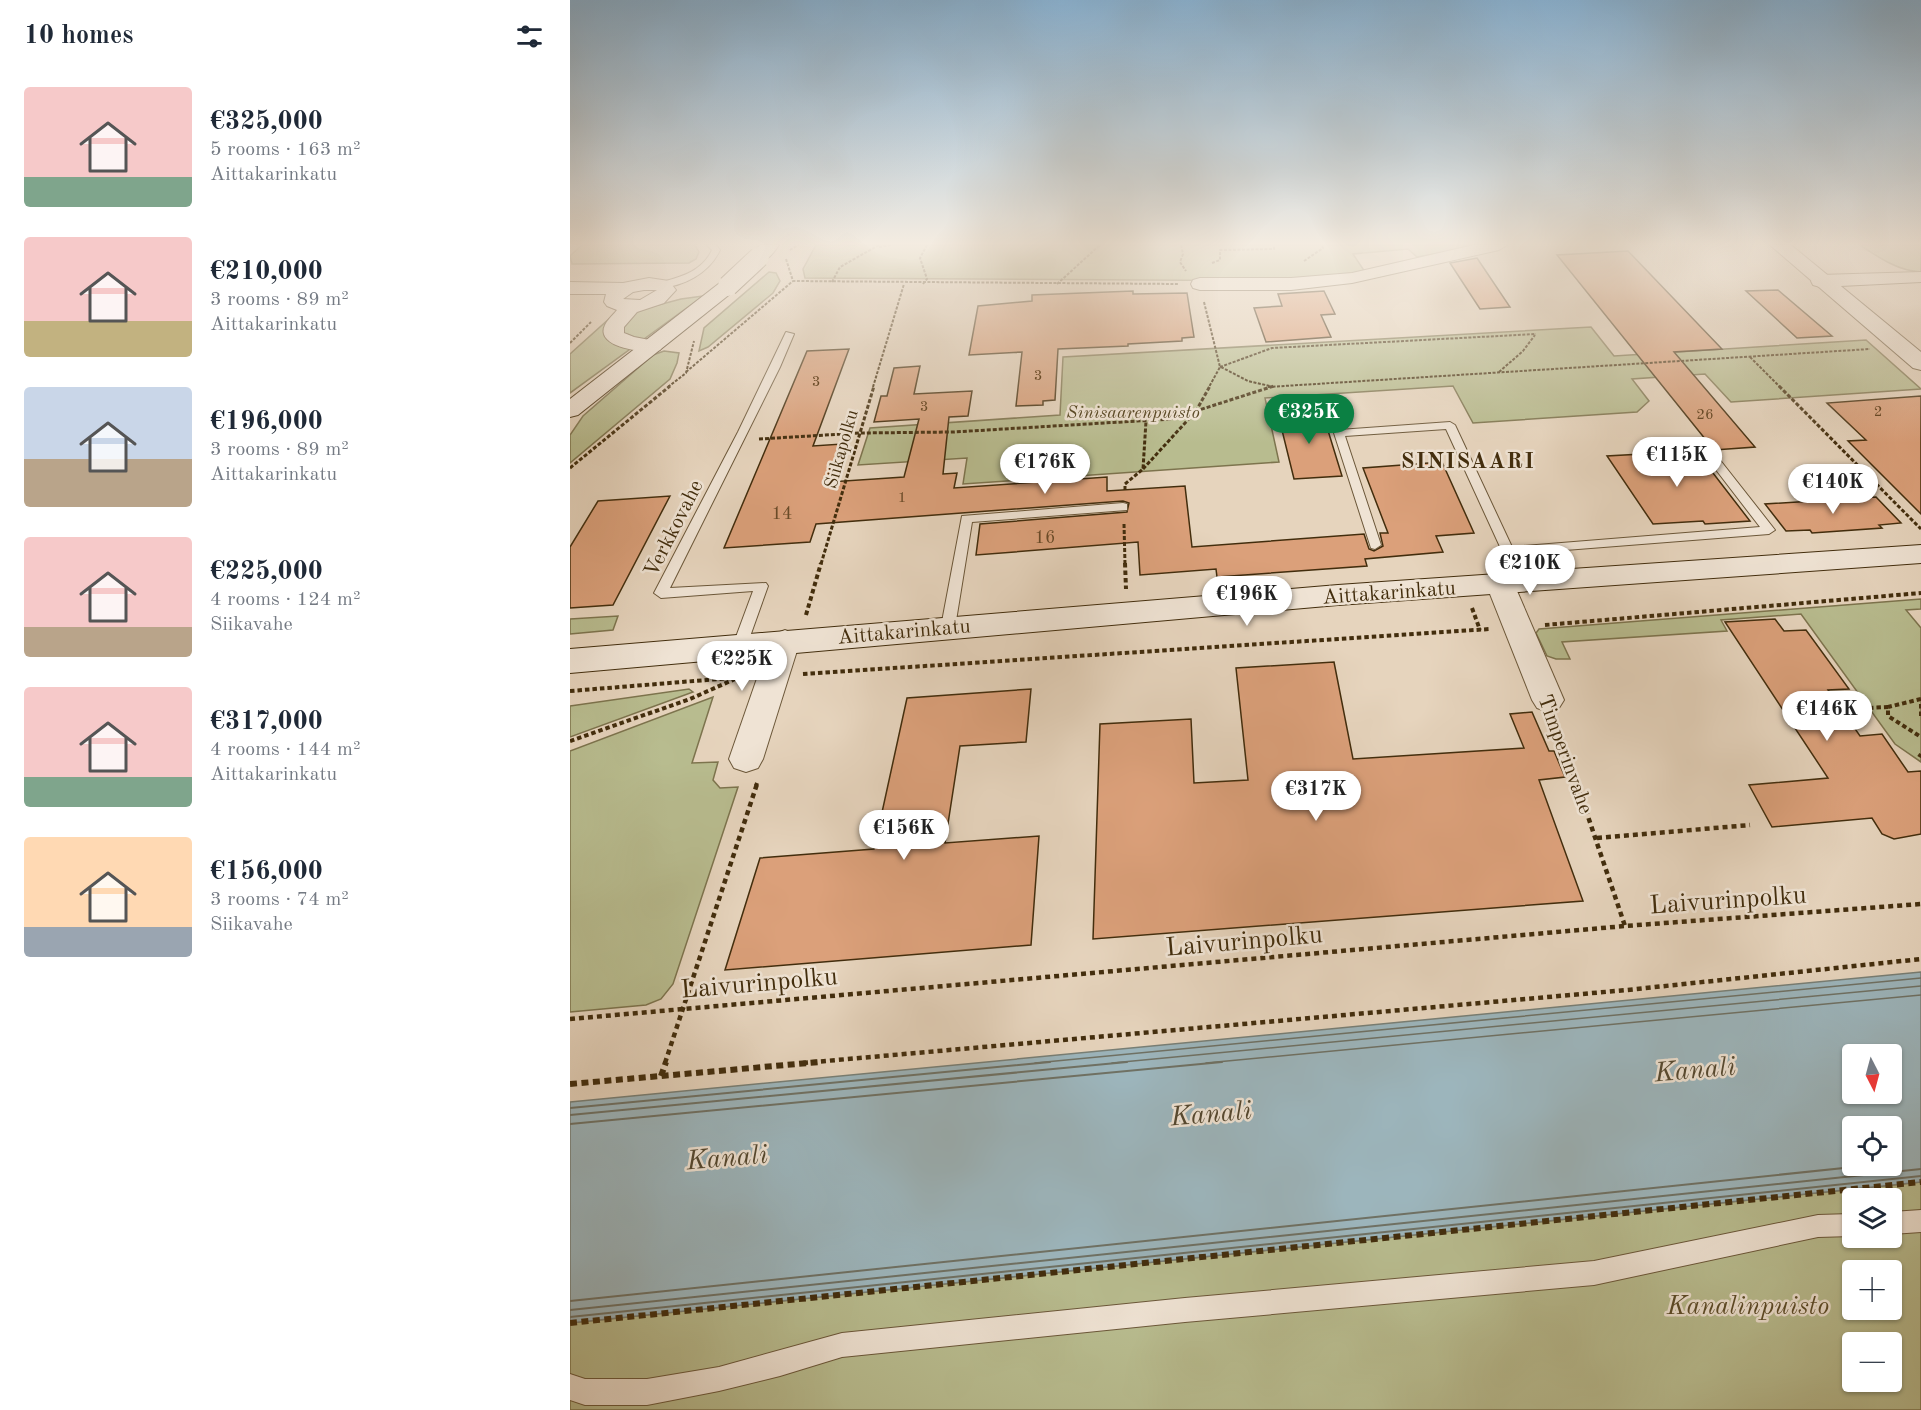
<!DOCTYPE html>
<meta charset="utf-8">
<style>
:root{--surface:#fff;--page:#f6f6f7;--text:#1f2937;--muted:#747a83;--accent:#0b8043}
body{margin:0;font-family:"Old Standard TT",serif;background:var(--page);color:var(--text);height:100vh;display:flex;flex-direction:column;font-size:22px;white-space:nowrap}
*{box-sizing:border-box;margin:0}
p{font-size:20px;color:var(--muted)}
.icon{flex:none;width:33px;height:33px;fill:none;stroke:currentColor;stroke-width:2;stroke-linecap:round;stroke-linejoin:round}
.map{position:relative;flex:1;overflow:hidden}
.details{display:flex;flex-direction:column;background:var(--surface);width:570px}
.details>*{flex:none}
.needle{width:39px;rotate:174deg}
.tools{position:absolute;left:1272px;top:1044px;display:grid;gap:12px}
.tools a{display:grid;place-items:center;width:60px;height:60px;border-radius:6px;background:var(--surface);box-shadow:0 2px 4px #0004;font-size:30px}
.price{position:absolute;translate:-50% -51px;padding:0 14px;border-radius:21px;background:#fff;color:#222;font-size:20px;line-height:39px;filter:drop-shadow(0 2px 3px #0008)}
.price::after{content:'';position:absolute;left:50%;top:36px;width:18px;height:14px;margin-left:-9px;background:inherit;clip-path:polygon(0 0,100% 0,50% 100%)}
.price.selected{background:var(--accent);color:#fff}
ul{padding:0;list-style:none}
li{display:flex;align-items:center;gap:18px;height:150px;padding:0 24px}
li span{display:grid;place-items:center;flex:none;width:168px;height:120px;border-radius:6px;color:#555}
li>.icon{margin-inline-start:auto}
span .icon{width:72px;height:72px;fill:#fffc;stroke-width:1}
li b{font-size:26px}
h2{display:flex;justify-content:space-between;align-items:center;height:72px;padding:0 24px;font-size:26px}
main{display:flex;flex:1;min-height:0}
.map>svg:first-child{display:block}
.green{fill:#b8bc8f;stroke:#7d744e;stroke-width:1.5;fill-rule:evenodd}
.water{fill:#9cb5bc;stroke:#787f76;stroke-width:1.5;fill-rule:evenodd}
.lines{fill:none;stroke-linecap:round;stroke-linejoin:round}
.shore-far1{stroke:#6f7164;stroke-width:1.5}
.shore{stroke:#6f7164;stroke-width:2}
.building{fill:#dba07a;stroke:#422d0d;stroke-width:1.5}
.service-casing{stroke:#6b5739;stroke-width:2}
.minor-casing{stroke:#6b5739;stroke-width:2}
.tertiary-casing{stroke:#6b5739;stroke-width:2}
.secondary-casing{stroke:#422d0d;stroke-width:2}
.path-far4{stroke:#422d0d;stroke-width:2;stroke-dasharray:3 1.5;stroke-linecap:butt}
.path-far3{stroke:#422d0d;stroke-width:3;stroke-dasharray:4 2;stroke-linecap:butt}
.path-far2{stroke:#422d0d;stroke-width:4;stroke-dasharray:4.5 3;stroke-linecap:butt}
.path-far1{stroke:#422d0d;stroke-width:4.5;stroke-dasharray:5 4;stroke-linecap:butt}
.path{stroke:#422d0d;stroke-width:6;stroke-dasharray:7 4.5;stroke-linecap:butt}
.service{fill:#efe3d4;fill-rule:evenodd}
.minor{fill:#efe3d4;fill-rule:evenodd}
.tertiary{fill:#efe3d4;fill-rule:evenodd}
.secondary{fill:#efe3d4;fill-rule:evenodd}
.secondary-bridge-casing{stroke:#422d0d;stroke-width:22;stroke-linecap:butt}
.secondary-bridge{stroke:#efe3d4;stroke-width:20}
.labels{text-anchor:middle;stroke-width:5;stroke-linejoin:round;paint-order:stroke}
.far-number-label{font-size:15px;fill:#684a28}
.far-park-label{font-size:18px;font-style:italic;fill:#5a4a27;stroke:#efe3d4}
.far-street-label{font-size:18px;fill:#422d0d;stroke:#efe3d4}
.number-label{font-size:18px;fill:#684a28}
.street-label{font-size:21px;fill:#422d0d;stroke:#efe3d4}
.far-district-label{font-size:22px;font-weight:bold;letter-spacing:1.5px;fill:#422d0d;stroke:#efe3d4}
.near-street-label{font-size:26px;fill:#422d0d;stroke:#efe3d4}
.near-park-label{font-size:26px;font-style:italic;fill:#5a4a27;stroke:#efe3d4}
.near-water-label{font-size:27px;font-style:italic;fill:#544830;stroke:#efe3d4}
</style>
<main>
<section class="details">
<h2>10 homes<svg class="icon" aria-label="filters" viewBox="0 0 24 24"><path d="M4 7h16M4 17h16"/><circle cx="9" cy="7" r="2"/><circle cx="15" cy="17" r="2"/></svg></h2>
<ul>
<li><span style="background:linear-gradient(#f6c9c9 75%,#7fa58c 0)"><svg class="icon" aria-label="home" viewBox="0 0 24 24"><path d="M3 11l9-7 9 7M6 9v11h12V9"/></svg></span><div><b>€325,000</b><p>5 rooms · 163 m²</p><p>Aittakarinkatu</p></div></li>
<li><span style="background:linear-gradient(#f6c9c9 70%,#c2b280 0)"><svg class="icon" aria-label="home" viewBox="0 0 24 24"><path d="M3 11l9-7 9 7M6 9v11h12V9"/></svg></span><div><b>€210,000</b><p>3 rooms · 89 m²</p><p>Aittakarinkatu</p></div></li>
<li><span style="background:linear-gradient(#c9d6e8 60%,#b9a48a 0)"><svg class="icon" aria-label="home" viewBox="0 0 24 24"><path d="M3 11l9-7 9 7M6 9v11h12V9"/></svg></span><div><b>€196,000</b><p>3 rooms · 89 m²</p><p>Aittakarinkatu</p></div></li>
<li><span style="background:linear-gradient(#f6c9c9 75%,#b9a48a 0)"><svg class="icon" aria-label="home" viewBox="0 0 24 24"><path d="M3 11l9-7 9 7M6 9v11h12V9"/></svg></span><div><b>€225,000</b><p>4 rooms · 124 m²</p><p>Siikavahe</p></div></li>
<li><span style="background:linear-gradient(#f6c9c9 75%,#7fa58c 0)"><svg class="icon" aria-label="home" viewBox="0 0 24 24"><path d="M3 11l9-7 9 7M6 9v11h12V9"/></svg></span><div><b>€317,000</b><p>4 rooms · 144 m²</p><p>Aittakarinkatu</p></div></li>
<li><span style="background:linear-gradient(#ffd9b3 75%,#9aa5b1 0)"><svg class="icon" aria-label="home" viewBox="0 0 24 24"><path d="M3 11l9-7 9 7M6 9v11h12V9"/></svg></span><div><b>€156,000</b><p>3 rooms · 74 m²</p><p>Siikavahe</p></div></li>
</ul>
</section>
<div class="map">
<svg width="1351" height="1410" viewBox="0 0 1351 1410">
<rect width="100%" height="100%" fill="#e6d4bd"/>
<filter id="stains"><feTurbulence type="fractalNoise" baseFrequency=".00333" numOctaves="4"/><feColorMatrix values="0 0 0 0 .2 0 0 0 0 .09 0 0 0 0 .02 0 0 0 .5 -.17"/></filter>
<radialGradient id="worn" r=".72"><stop offset=".6" stop-color="#630" stop-opacity="0"/><stop offset="1" stop-color="#630" stop-opacity=".3"/></radialGradient>
<g class="green">
<path d="M 12,245 L 125,245 L 129,252 L 126,259 L 119,263 L 2,264 L 0,256 Z"/>
<path d="M 246,245 L 916,245 L 847,257 L 838,249 L 783,254 L 795,272 L 734,281 L 235,278 L 233,269 Z"/>
<path d="M 1290,245 L 1351,245 L 1351,272 C 1328,271 1308,257 1290,245 Z"/>
<path d="M 199,272 L 206,273 L 210,281 L 203,293 L 138,347 L 129,351 L 134,328 Z"/>
<path d="M 133,296 L 0,393 L 0,354 L 50,309 L 58,313 L 111,299 Z"/>
<path d="M 1021,327 L 1044,356 L 1296,340 L 1351,389 L 1161,402 L 1135,374 L 1062,379 L 1079,401 L 1067,412 L 903,423 L 883,386 L 695,398 L 709,462 L 393,484 L 397,458 L 288,465 L 300,428 L 490,415 L 493,357 Z"/>
<path d="M 94,351 L 109,353 L 107,363 L 100,379 L 0,463 L 0,435 L 13,416 L 83,355 Z"/>
<path d="M 1351,599 L 1351,609 L 1336,610 L 1351,628 L 1351,762 L 1325,744 L 1231,614 L 1151,620 L 1157,631 L 992,642 L 1000,659 L 986,659 L 977,656 L 966,633 L 969,629 Z"/>
<path d="M 48,616 L 43,630 L 0,634 L 0,619 Z"/>
<path d="M 119,689 L 123,692 L 0,737 L 0,706 Z"/>
<path d="M 143,697 L 122,763 L 148,762 L 143,780 L 150,788 L 168,787 L 103,984 L 91,999 L 76,1005 L 0,1012 L 0,751 Z"/>
<path d="M 1351,1182 L 1351,1410 L 0,1410 L 0,1323 ZM 1282,1198 L 1322,1198 L 1322,1238 L 1282,1238 ZM 1282,1270 L 1322,1270 L 1322,1310 L 1282,1310 ZM 1282,1342 L 1322,1342 L 1322,1382 L 1282,1382 Z"/>
</g>
<path class="water" d="M 1351,972 L 1351,1182 L 0,1323 L 0,1102 ZM 1282,1054 L 1322,1054 L 1322,1094 L 1282,1094 ZM 1282,1126 L 1322,1126 L 1322,1166 L 1282,1166 Z"/>
<g class="lines">
<g class="shore-far1">
<path d="M 465,1063 L 1351,978"/>
<path d="M 542,1063 L 1351,986"/>
<path d="M 636,1063 L 1351,995"/>
</g>
<g class="shore">
<path d="M 0,1108 L 480,1062"/>
<path d="M 0,1115 L 557,1062"/>
<path d="M 0,1124 L 652,1062"/>
<path d="M 0,1301 L 1293,1166"/>
<path d="M 0,1310 L 1351,1169"/>
<path d="M 0,1317 L 1351,1176"/>
</g>
</g>
<g class="building">
<path d="M 1058,251 L 1152,349 L 1104,352 L 1185,447 L 1144,450 L 987,255 Z"/>
<path d="M 907,258 L 940,307 L 910,309 L 880,263 Z"/>
<path d="M 1208,290 L 1262,336 L 1227,338 L 1176,291 Z"/>
<path d="M 563,291 L 563,294 L 617,293 L 624,337 L 612,338 L 612,341 L 558,344 L 558,346 L 488,349 L 485,400 L 473,401 L 473,405 L 446,406 L 452,352 L 399,355 L 408,306 L 462,301 L 462,295 Z"/>
<path d="M 754,291 L 765,314 L 751,315 L 761,337 L 696,342 L 684,308 L 712,306 L 708,294 Z"/>
<path d="M 279,349 L 243,446 L 272,444 L 260,482 L 334,477 L 349,419 L 304,422 L 311,396 L 317,396 L 324,368 L 350,366 L 344,394 L 402,391 L 398,416 L 379,417 L 373,474 L 387,473 L 384,488 L 537,477 L 537,491 L 615,486 L 622,547 L 794,534 L 799,549 L 804,551 L 813,546 L 810,533 L 818,533 L 793,468 L 872,462 L 904,533 L 866,536 L 873,552 L 795,559 L 797,566 L 647,577 L 646,569 L 570,575 L 568,542 L 406,555 L 410,524 L 557,512 L 559,503 L 553,501 L 246,524 L 240,542 L 154,548 L 237,351 Z"/>
<path d="M 1351,396 L 1351,514 L 1278,441 L 1296,440 L 1257,403 Z"/>
<path d="M 752,411 L 772,476 L 724,479 L 708,414 Z"/>
<path d="M 1126,451 L 1180,521 L 1135,524 L 1133,521 L 1083,524 L 1037,456 Z"/>
<path d="M 100,496 L 43,605 L 0,608 L 0,547 L 28,501 Z"/>
<path d="M 1306,497 L 1331,523 L 1309,525 L 1312,528 L 1242,533 L 1240,530 L 1216,531 L 1195,504 Z"/>
<path d="M 1205,619 L 1214,631 L 1236,630 L 1279,689 L 1258,690 L 1290,736 L 1312,734 L 1338,772 L 1351,771 L 1351,834 L 1324,839 L 1312,834 L 1302,818 L 1202,827 L 1179,785 L 1258,778 L 1155,622 Z"/>
<path d="M 764,662 L 783,759 L 954,748 L 940,714 L 962,712 L 979,751 L 984,751 L 995,777 L 969,780 L 1013,901 L 523,939 L 530,724 L 621,719 L 624,783 L 678,780 L 666,668 Z"/>
<path d="M 461,689 L 456,742 L 390,746 L 375,843 L 469,836 L 461,945 L 155,970 L 190,858 L 304,849 L 337,698 Z"/>
</g>
<g class="lines">
<g class="service-casing">
<g id="service">
<path d="M 137,245 L 146,245 L 150,250 C 140,272 113,288 89,287 L 89,283 C 110,277 132,272 142,250 Z"/>
<path d="M 216,332 L 224,334 L 210,367 L 100,588 L 196,583 L 198,586 L 177,645 L 170,650 L 163,645 L 183,591 L 91,598 L 84,593 L 168,432 Z"/>
<path d="M 880,422 L 885,425 L 942,547 L 1190,527 L 1140,462 L 1146,459 L 1150,460 L 1205,530 L 1199,534 L 946,554 L 960,583 L 953,587 L 948,586 L 876,429 L 775,436 L 811,545 L 805,549 L 801,548 L 764,433 L 769,430 Z"/>
<path d="M 553,503 L 557,504 L 557,510 L 402,522 L 385,627 L 383,630 L 373,630 L 371,627 L 392,516 Z"/>
<path d="M 1351,1210 L 1351,1232 L 1322,1234 L 1322,1212 Z"/>
<path d="M 1282,1214 L 1282,1236 L 1248,1237 L 1024,1285 L 615,1322 L 272,1357 L 210,1376 L 149,1391 L 77,1405 L 15,1405 L 0,1400 L 0,1374 L 15,1379 L 77,1379 L 149,1367 L 272,1333 L 615,1298 L 1024,1261 L 1248,1215 Z"/>
</g>
</g>
<g class="minor-casing">
<g id="minor">
<path d="M 904,245 L 937,245 L 929,250 L 782,283 L 721,290 L 630,290 L 623,288 L 621,284 L 623,280 L 630,278 L 721,278 L 782,273 Z"/>
<path d="M 1351,272 L 1351,282 L 1250,287 L 1243,285 L 1241,281 L 1243,277 L 1250,275 Z"/>
<path d="M 79,278 L 99,281 L 106,290 L 94,303 L 67,312 L 54,327 L 54,333 L 64,337 L 90,342 L 93,346 L 90,350 C 76,354 24,348 35,325 C 38,319 44,314 47,310 L 37,306 L 34,302 L 36,294 L 0,294 L 0,282 L 53,283 ZM 74,290 L 87,290 L 70,300 L 53,299 L 63,292 Z"/>
<path d="M 930,575 L 940,577 L 944,584 L 994,700 L 989,708 L 978,712 L 967,708 L 962,700 L 916,584 L 920,577 Z"/>
<path d="M 215,630 L 225,634 L 230,641 L 193,759 L 188,768 L 176,772 L 164,768 L 159,759 L 200,641 L 205,634 Z"/>
</g>
</g>
<g class="tertiary-casing">
<path id="tertiary" d="M 1200,245 L 1221,245 L 1351,352 L 1351,370 L 1343,368 Z"/>
</g>
<g class="secondary-casing">
<g id="secondary">
<path d="M 190,245 L 209,245 C 202,255 196,264 182,261 L 180,257 Z"/>
<path d="M 158,280 L 165,282 L 168,286 L 165,290 L 8,415 L 0,417 L 0,399 L 151,282 Z"/>
<path d="M 1351,545 L 1351,563 L 768,605 L 0,673 L 0,649 L 768,585 Z"/>
</g>
</g>
<g class="path-far4">
<path d="M 611,245 L 613,254 L 610,262 L 616,271"/>
<path d="M 309,247 L 321,245"/>
<path d="M 220,250 L 228,245"/>
<path d="M 216,259 L 223,281 L 609,284"/>
<path d="M 734,261 L 753,248 L 752,245"/>
<path d="M 642,263 L 650,260 L 650,250 L 704,249 L 704,245"/>
<path d="M 262,282 L 270,267 L 309,245"/>
<path d="M 353,284 L 357,279 L 350,258 L 357,245"/>
<path d="M 487,284 L 530,245"/>
<path d="M 634,302 L 650,367 L 639,387"/>
<path d="M 0,343 L 21,322"/>
<path d="M 1180,357 L 1210,387"/>
<path d="M 650,367 L 702,348 L 966,334"/>
<path d="M 651,367 L 678,381 L 700,386"/>
<path d="M 116,372 L 223,281"/>
<path d="M 929,372 L 953,351 L 965,335"/>
<path d="M 98,387 L 116,373 L 124,341"/>
<path d="M 303,387 L 334,284"/>
<path d="M 698,387 L 1300,349"/>
</g>
<g class="path-far3">
<path d="M 1209,386 L 1351,529"/>
<path d="M 189,439 L 290,433 L 384,432 L 601,419 L 704,386"/>
<path d="M 0,468 L 100,386"/>
<path d="M 573,469 L 626,411 L 640,386"/>
<path d="M 555,490 L 555,484 L 573,469 L 576,421"/>
<path d="M 554,524 L 555,564"/>
<path d="M 251,564 L 304,386"/>
</g>
<g class="path-far2">
<path d="M 555,563 L 556,589"/>
<path d="M 902,608 L 910,630"/>
<path d="M 236,615 L 251,563"/>
<path d="M 975,625 L 1351,593"/>
<path d="M 233,674 L 920,629"/>
<path d="M 0,691 L 174,677"/>
<path d="M 1351,699 L 1318,707 L 1318,716 L 1351,737"/>
<path d="M 1351,704 L 1351,718"/>
<path d="M 1254,710 L 1318,707"/>
<path d="M 986,723 L 1007,786"/>
<path d="M 0,741 L 120,699 L 165,679"/>
<path d="M 1349,757 L 1351,754"/>
<path d="M 186,786 L 187,783"/>
</g>
<g class="path-far1">
<path d="M 1007,784 L 1055,926"/>
<path d="M 1027,838 L 1180,825"/>
<path d="M 0,1019 L 1055,926 L 1351,904"/>
<path d="M 95,1063 L 187,784"/>
<path d="M 233,1063 L 1057,990 L 1351,959"/>
</g>
<g class="path">
<path d="M 91,1076 L 96,1062"/>
<path d="M 0,1084 L 250,1062"/>
<path d="M 0,1323 L 1351,1182"/>
</g>
<use href="#service" class="service"/>
<use href="#minor" class="minor"/>
<use href="#tertiary" class="tertiary"/>
<use href="#secondary" class="secondary"/>
<g class="secondary-bridge-casing">
<path id="secondary-bridge" d="M 158,286 L 189,257"/>
</g>
<use href="#secondary-bridge" class="secondary-bridge"/>
</g>
<linearGradient id="sky" x2="0" y2="1"><stop stop-color="#89b4d6"/><stop offset="0.55" stop-color="#f4ece1"/><stop offset="1" stop-color="#f4ece1" stop-opacity="0"/></linearGradient>
<rect width="1351" height="443" fill="url(#sky)"/>
<g class="labels">
<g class="far-number-label">
<text x="468" y="380">3</text>
<text x="246" y="386">3</text>
<text x="354" y="411">3</text>
<text x="1308" y="416">2</text>
<text x="1135" y="419">26</text>
<text x="332" y="502">1</text>
</g>
<g class="far-park-label">
<text x="563" y="418">Sinisaarenpuisto</text>
</g>
<g class="far-street-label">
<text transform="translate(271 449) rotate(-74)" y="6">Siikapolku</text>
</g>
<g class="number-label">
<text x="212" y="519">14</text>
<text x="475" y="543">16</text>
</g>
<g class="street-label">
<text transform="translate(103 528) rotate(-63)" y="7">Verkkovahe</text>
<text transform="translate(819 592) rotate(-4)" y="7">Aittakarinkatu</text>
<text transform="translate(334 631) rotate(-5)" y="7">Aittakarinkatu</text>
<text transform="translate(996 754) rotate(70)" y="7">Timperinvahe</text>
</g>
<g class="far-district-label">
<text x="898" y="468">SINISAARI</text>
</g>
<g class="near-street-label">
<text transform="translate(1158 899) rotate(-4)" y="9">Laivurinpolku</text>
<text transform="translate(674 940) rotate(-5)" y="9">Laivurinpolku</text>
<text transform="translate(189 982) rotate(-5)" y="9">Laivurinpolku</text>
</g>
<g class="near-park-label">
<text x="1178" y="1314">Kanalinpuisto</text>
</g>
<g class="near-water-label">
<text transform="translate(1125 1069) rotate(-5)" y="9">Kanali</text>
<text transform="translate(641 1113) rotate(-5)" y="9">Kanali</text>
<text transform="translate(157 1157) rotate(-5)" y="9">Kanali</text>
</g>
</g>
<rect width="100%" height="100%" filter="url(#stains)"/>
<rect width="100%" height="100%" fill="url(#worn)"/>
</svg>
<div class="tools">
<a><svg class="needle" viewBox="-14 -14 28 28"><path d="M0-13l5 13h-10z" fill="#e53935"/><path d="M0 13l5-13h-10z" fill="#747a83"/></svg></a>
<a><svg class="icon" aria-label="locate" viewBox="0 0 24 24"><circle cx="12" cy="12" r="6"/><path d="M12 2v4M12 18v4M2 12h4M18 12h4"/></svg></a>
<a><svg class="icon" aria-label="layers" viewBox="0 0 24 24"><path d="M12 4l9 5-9 5-9-5zM3 14l9 5 9-5"/></svg></a>
<a>+</a>
<a>−</a>
</div>
<b class="price selected" style="left:739px;top:445px">€325K</b>
<b class="price" style="left:1107px;top:488px">€115K</b>
<b class="price" style="left:475px;top:495px">€176K</b>
<b class="price" style="left:1263px;top:515px">€140K</b>
<b class="price" style="left:960px;top:596px">€210K</b>
<b class="price" style="left:677px;top:627px">€196K</b>
<b class="price" style="left:172px;top:692px">€225K</b>
<b class="price" style="left:1257px;top:742px">€146K</b>
<b class="price" style="left:746px;top:822px">€317K</b>
<b class="price" style="left:334px;top:861px">€156K</b>
</div>
</main>
